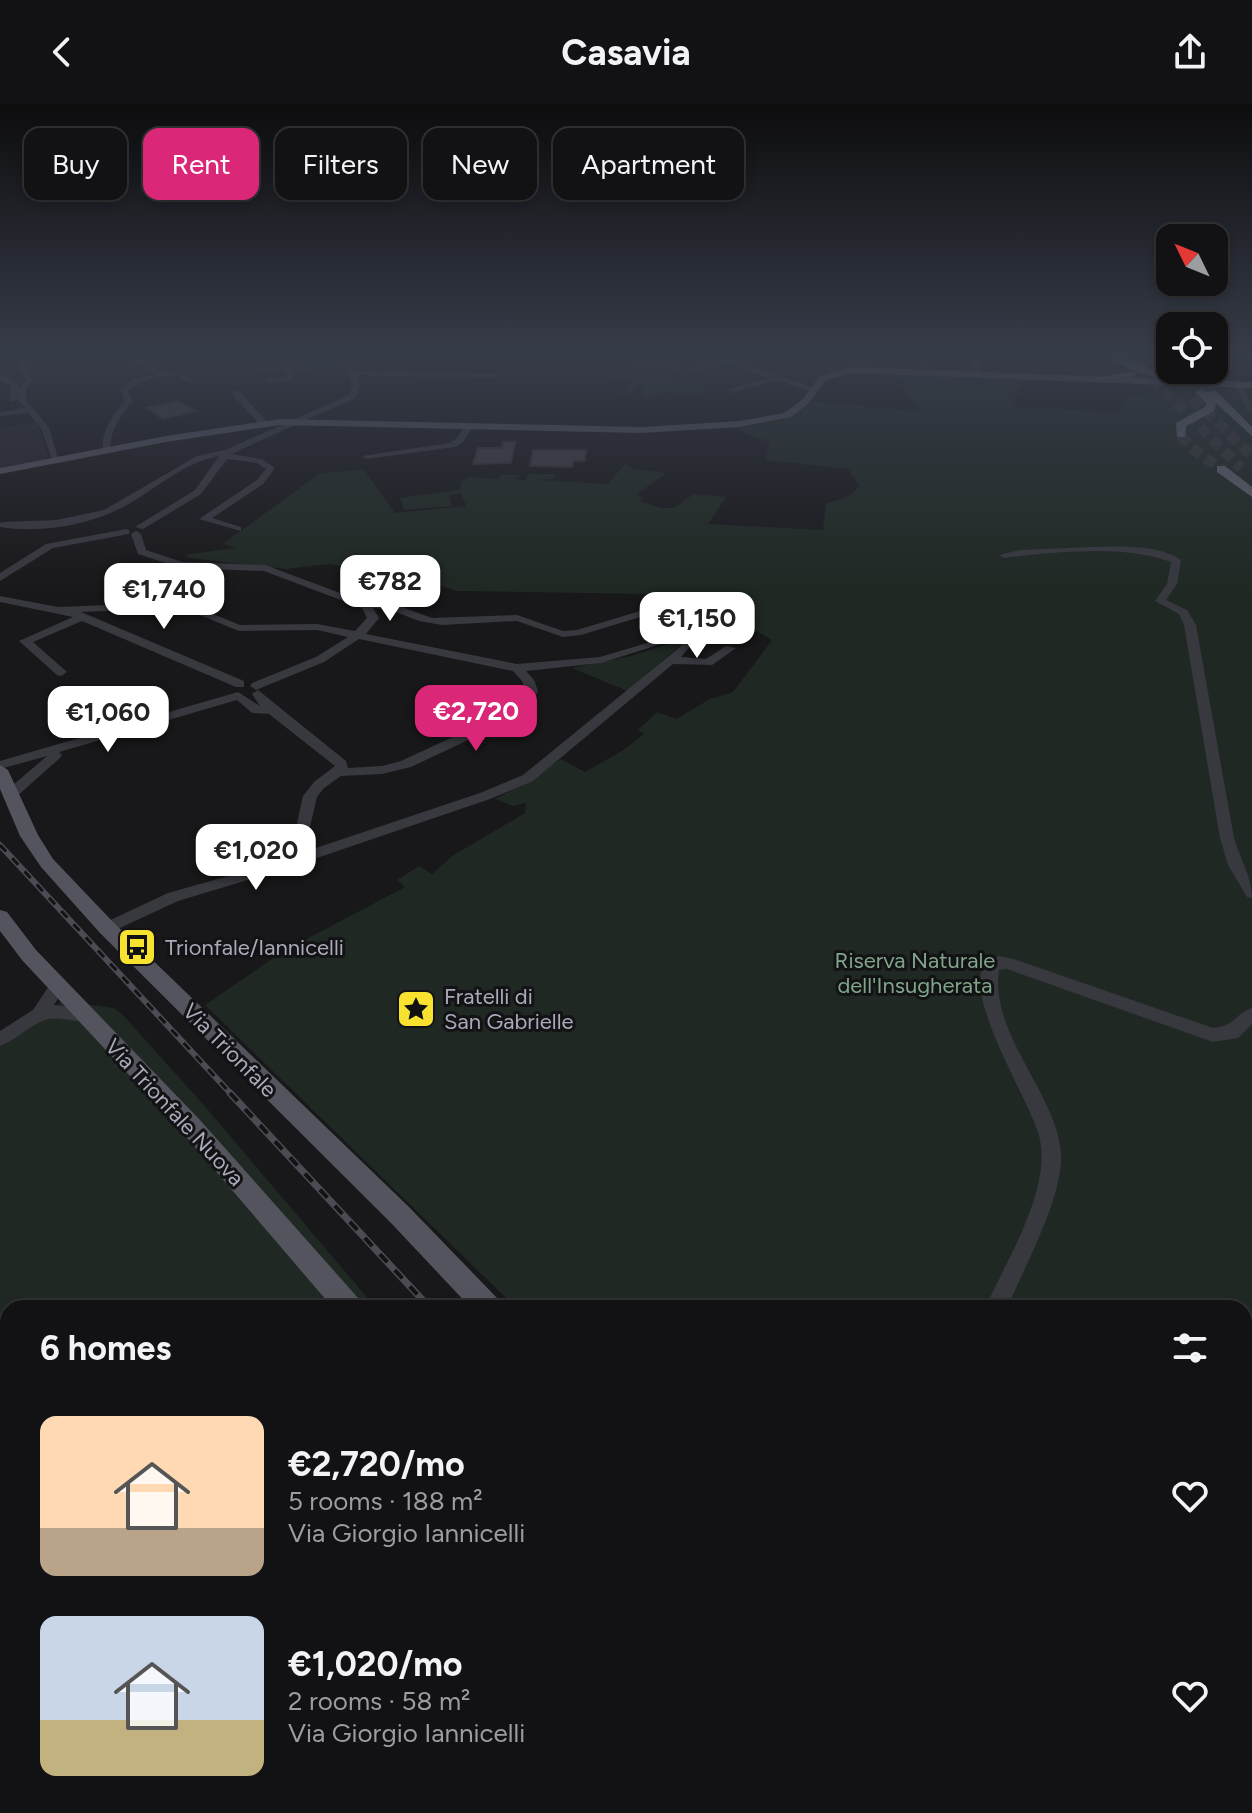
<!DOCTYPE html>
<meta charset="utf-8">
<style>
:root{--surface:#121113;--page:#1f1f21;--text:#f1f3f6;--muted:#9c9da0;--line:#313133;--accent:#db2777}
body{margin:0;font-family:Figtree,sans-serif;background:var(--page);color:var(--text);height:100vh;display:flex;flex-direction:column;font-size:30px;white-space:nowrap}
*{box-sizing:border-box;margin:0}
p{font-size:26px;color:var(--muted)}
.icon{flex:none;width:44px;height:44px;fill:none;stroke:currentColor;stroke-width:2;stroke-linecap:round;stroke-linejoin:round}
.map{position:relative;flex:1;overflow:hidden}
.side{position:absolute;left:0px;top:1196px;width:1252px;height:514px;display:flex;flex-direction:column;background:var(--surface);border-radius:24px 24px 0 0;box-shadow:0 4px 12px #0003,0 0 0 2px var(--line)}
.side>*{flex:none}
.banner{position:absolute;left:24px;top:24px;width:800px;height:72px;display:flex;gap:16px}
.needle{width:52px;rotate:313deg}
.tools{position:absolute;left:1156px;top:120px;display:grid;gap:16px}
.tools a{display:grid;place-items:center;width:72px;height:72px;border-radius:16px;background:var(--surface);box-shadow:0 4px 12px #0003,0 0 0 2px var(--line);font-size:40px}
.price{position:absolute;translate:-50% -68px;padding:0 18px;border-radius:16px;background:#fff;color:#222;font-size:26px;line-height:52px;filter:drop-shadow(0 2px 4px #0008)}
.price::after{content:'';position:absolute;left:50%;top:48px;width:24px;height:18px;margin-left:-12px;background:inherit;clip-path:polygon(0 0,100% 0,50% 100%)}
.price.current{background:var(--accent);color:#fff}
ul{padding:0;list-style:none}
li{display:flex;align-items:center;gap:24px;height:200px;padding:0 40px}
li span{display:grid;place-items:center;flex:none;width:224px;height:160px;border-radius:16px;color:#555}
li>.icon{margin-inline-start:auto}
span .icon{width:96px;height:96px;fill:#fffc;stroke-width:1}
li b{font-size:34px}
h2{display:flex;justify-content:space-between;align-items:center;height:96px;padding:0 40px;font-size:34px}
.tag{padding:0 28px;border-radius:16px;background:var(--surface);box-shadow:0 4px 12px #0003,0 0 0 2px var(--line);font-size:28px;line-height:72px}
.tag.current{background:var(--accent);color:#fff}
header{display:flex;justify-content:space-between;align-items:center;height:104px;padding:0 40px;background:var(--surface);font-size:36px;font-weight:700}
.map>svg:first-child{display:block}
.built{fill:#242326}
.green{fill:#1f2822}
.building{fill:#3d3c41;stroke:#323135;stroke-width:2}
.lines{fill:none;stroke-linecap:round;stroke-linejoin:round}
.highway-tunnel{stroke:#353439;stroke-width:11;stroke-dasharray:11 6;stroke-linecap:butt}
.minor{fill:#38383f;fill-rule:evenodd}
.major{fill:#54545e;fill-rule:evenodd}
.highway{fill:#646470;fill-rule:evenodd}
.rail-far2-casing{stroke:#4b4b54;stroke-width:6}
.rail-far1-casing{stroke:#4b4b54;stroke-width:7}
.rail-casing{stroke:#4b4b54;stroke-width:8}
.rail-far2{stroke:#131214;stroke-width:3;stroke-dasharray:9;stroke-linecap:butt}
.rail-far1{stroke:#131214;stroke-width:4;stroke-dasharray:11;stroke-linecap:butt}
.rail{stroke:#131214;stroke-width:5;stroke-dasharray:14;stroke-linecap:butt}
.labels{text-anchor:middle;stroke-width:6;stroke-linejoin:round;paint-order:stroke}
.poi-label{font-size:22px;fill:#a9aaba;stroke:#131214;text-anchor:start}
.park-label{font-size:22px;fill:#7fa58a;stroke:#131214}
.street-label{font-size:22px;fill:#a9aaba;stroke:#131214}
</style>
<header><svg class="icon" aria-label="back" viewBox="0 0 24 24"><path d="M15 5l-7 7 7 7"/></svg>Casavia<svg class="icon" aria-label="share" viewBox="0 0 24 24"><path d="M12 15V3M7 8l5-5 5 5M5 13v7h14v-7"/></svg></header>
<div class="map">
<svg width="1252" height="1709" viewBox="0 0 1252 1709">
<rect width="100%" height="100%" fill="#181719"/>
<path class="built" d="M 37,318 L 49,354 L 0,364 L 0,324 Z"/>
<g class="green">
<path d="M 623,251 L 678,251 L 677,255 L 664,258 L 677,263 L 677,267 L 666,272 L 687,276 L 706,287 L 695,291 L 657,287 L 659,290 L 642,294 L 643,283 L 638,280 L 632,289 L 621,290 L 617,286 L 627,285 L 631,276 L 571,275 L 624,274 L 625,269 L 647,268 Z"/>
<path d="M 892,269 L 1023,272 L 1013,302 L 1120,309 L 1128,293 L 1162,286 L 1153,278 L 1252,282 L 1252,1457 L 1244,1453 L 1244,1204 L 520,1204 L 506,1194 L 205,901 L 282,848 L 405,783 L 397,776 L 419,762 L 432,770 L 452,752 L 525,709 L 526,699 L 513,702 L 495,695 L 520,682 L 561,655 L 585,668 L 625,645 L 644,630 L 638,626 L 657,608 L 676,615 L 710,595 L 733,588 L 772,536 L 754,526 L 706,526 L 710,507 L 645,490 L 457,487 L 435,480 L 329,460 L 286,465 L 189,454 L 185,451 L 236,444 L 223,440 L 320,369 L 364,366 L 395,409 L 466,402 L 461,389 L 449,391 L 452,402 L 404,406 L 400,394 L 459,386 L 462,377 L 470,373 L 499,375 L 500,371 L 519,371 L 519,374 L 509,375 L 526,376 L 528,370 L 554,370 L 554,375 L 534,376 L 608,380 L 625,360 L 633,365 L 666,369 L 636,391 L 643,394 L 639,397 L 661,404 L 674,404 L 694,390 L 726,393 L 708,420 L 823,426 L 826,399 C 838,396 853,393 859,381 L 848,365 L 765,356 L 770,338 L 746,330 L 738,323 C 764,319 793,318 812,297 L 920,308 Z"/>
<path d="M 681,536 L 684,537 L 682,540 L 627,587 L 572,564 L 631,552 Z"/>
<path d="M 63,897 L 114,904 L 124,912 L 203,1000 L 376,1204 L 8,1204 L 8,1702 L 1063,1702 L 1073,1709 L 0,1709 L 0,937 Z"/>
<path d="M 1244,1544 L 1252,1571 L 1252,1686 L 1244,1681 Z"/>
</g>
<g class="building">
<path d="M 179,297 L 195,307 L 163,315 L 147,304 Z"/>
<path d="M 503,338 L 515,338 L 511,359 L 473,360 L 478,344 L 502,344 Z"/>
<path d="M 533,346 L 586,346 L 585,357 L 573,357 L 572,363 L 530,362 Z"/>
</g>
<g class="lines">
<g class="highway-tunnel">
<path d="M 1128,251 L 1241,364"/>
<path d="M 1189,270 L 1211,288"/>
<path d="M 1193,295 L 1252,352"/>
<path d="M 1181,331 L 1191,343 L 1221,365"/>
</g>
<g class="minor">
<path d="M 19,251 L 26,251 L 32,257 L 26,265 L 34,276 L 26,284 L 26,296 L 49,324 L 59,358 L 52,356 L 41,324 L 28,309 L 0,312 L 0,308 L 25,304 L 18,296 L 18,286 L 17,296 L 10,298 L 11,282 L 0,276 L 0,268 L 18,279 L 18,284 L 26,276 L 18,265 L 24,257 Z"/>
<path d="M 123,251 C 137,251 148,261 161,267 C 174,272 179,266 193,277 L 189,279 C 185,277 181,273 176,272 C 162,269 139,278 128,286 L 133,297 C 121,312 109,326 111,346 L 107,349 L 103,346 C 101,326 113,311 125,297 L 120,285 L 133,275 L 157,270 Z"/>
<path d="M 342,251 L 349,251 L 354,267 L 495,270 L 499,272 L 495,274 L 356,271 L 360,282 L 355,294 L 231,350 L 262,355 L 275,364 L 263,380 L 212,414 L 241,423 L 241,427 L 199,415 L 257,376 L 266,365 L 257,359 L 227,355 L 201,390 L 143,425 L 135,423 L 195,386 L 219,352 C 189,357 162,379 137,395 C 98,420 46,430 0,423 L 0,419 L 3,418 L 56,416 L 104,406 L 197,352 L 225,346 L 349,291 L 352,282 L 345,261 L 292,266 L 293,277 L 267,279 L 264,275 L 286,273 L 285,266 L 260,268 L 256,266 L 344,257 Z"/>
<path d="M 909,251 L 925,254 L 931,269 L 925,269 L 919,257 Z"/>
<path d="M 970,251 L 978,251 L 981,270 L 974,268 Z"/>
<path d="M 730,256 L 816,284 L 817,286 L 813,288 L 777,276 L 731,289 L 728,285 L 769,274 L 730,260 L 686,269 L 682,267 Z"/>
<path d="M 1239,279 L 1252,299 L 1252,309 L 1248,307 L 1235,281 Z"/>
<path d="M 233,287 L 239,287 L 267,318 L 267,322 L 261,322 L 233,291 Z"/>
<path d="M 466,321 L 473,323 L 462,339 L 455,343 L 366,355 L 362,352 L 450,339 L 456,335 Z"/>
<path d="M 126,425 L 129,426 L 129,430 L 53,444 L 0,477 L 0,469 L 46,440 Z"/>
<path d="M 136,427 L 141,430 L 146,446 L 182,458 L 265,461 L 367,499 L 391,499 L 432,514 L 517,511 L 563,527 L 577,526 L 640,507 L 655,506 L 672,511 L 686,523 L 680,526 L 664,515 L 640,513 L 581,531 L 563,533 L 517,517 L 442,521 L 419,517 L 388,505 L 373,504 L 379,514 L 366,530 L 517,560 L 600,553 L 677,530 L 683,533 L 601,559 L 526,567 L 534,576 L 538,587 L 531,602 L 517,613 L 411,663 L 382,670 L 341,672 L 324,684 L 317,693 L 304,748 L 480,689 L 523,671 L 680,543 L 687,532 L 697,534 L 681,553 L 706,555 L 726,542 L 736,544 L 712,561 L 673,560 L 533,677 L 490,695 L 314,755 L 292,759 L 274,768 L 178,797 L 107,830 L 102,828 L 99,824 L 102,820 L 168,789 L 264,762 L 284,751 L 292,742 L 303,692 L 314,678 L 335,662 L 269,610 L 252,609 L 237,596 L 59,648 L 62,651 L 60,654 L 16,693 L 6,693 L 6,687 L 47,652 L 0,665 L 0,657 L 238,588 L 260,602 L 252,590 L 258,586 L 346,657 L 348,664 L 382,662 L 401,657 L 509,607 L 522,597 L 526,587 L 522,577 L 513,567 L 359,535 L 324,558 L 256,586 L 250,582 L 252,579 L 316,553 L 348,533 L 317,526 L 239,527 L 182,504 L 81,508 L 244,577 L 244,583 L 236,583 L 82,517 L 33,538 L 67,568 L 61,572 L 57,571 L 19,537 L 73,513 L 0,498 L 0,492 L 58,503 L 183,498 L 240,521 L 317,520 L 355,527 L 367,514 L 362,504 L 264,467 L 181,464 L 138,450 L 131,430 Z"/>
<path d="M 1093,443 C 1120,443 1158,440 1181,456 L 1177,480 L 1166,496 L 1187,506 L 1196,521 L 1234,734 C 1240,755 1252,773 1252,794 L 1247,793 L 1228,761 L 1220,734 L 1184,521 L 1179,510 L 1155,497 L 1167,480 L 1171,458 C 1124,440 1053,448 1004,454 L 999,451 L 1020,446 Z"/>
<path d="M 999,852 L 1014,855 L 1213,924 C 1236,922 1234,910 1252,904 L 1252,920 L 1238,934 L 1213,938 L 1007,865 L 999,866 C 989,929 1057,990 1061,1049 C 1064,1091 1024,1164 1007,1204 L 985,1204 C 1006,1157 1053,1084 1039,1032 C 1029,995 964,895 984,861 C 987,856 993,854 999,852 Z"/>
<path d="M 57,877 L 63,879 L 65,883 L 54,901 L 90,906 L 92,911 L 90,916 C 75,920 61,911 45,916 C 29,922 16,936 0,942 L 0,927 L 33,906 L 51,879 Z"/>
</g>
<g class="major">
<path d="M 852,263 L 1252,278 L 1252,284 L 852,269 L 826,276 L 808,300 L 791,313 L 740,323 L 641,329 L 280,321 L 166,338 L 0,370 L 0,364 L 166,332 L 280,315 L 641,323 L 740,317 L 784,309 L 802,296 L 820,272 Z"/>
<path d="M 0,661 L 8,666 L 38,731 L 53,755 L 114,819 L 409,1103 L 498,1195 L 502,1204 L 471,1204 L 391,1119 L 100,829 L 41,763 L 20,732 L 0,685 Z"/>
<path d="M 0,806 L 7,808 L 36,846 L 200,1016 L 359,1195 L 363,1204 L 333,1204 L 184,1030 L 22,856 L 0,827 Z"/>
<path d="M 1245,1689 L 1252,1695 L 1252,1709 L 1217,1709 L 1214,1702 L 1244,1702 Z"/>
<path d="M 831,1702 L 874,1702 L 877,1709 L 834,1709 Z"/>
</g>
<g class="highway">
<path d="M 1102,251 L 1116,251 L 1188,278 L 1183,281 L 1134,267 Z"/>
<path d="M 1152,251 L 1163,251 L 1170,257 L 1170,265 Z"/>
<path d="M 1241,251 L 1252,251 L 1252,258 Z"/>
<path d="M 1132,267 L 1137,270 L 1136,272 L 1101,277 L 1096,274 Z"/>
<path d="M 1252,277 L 1252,283 L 1239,284 L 1234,281 Z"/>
<path d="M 1200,285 L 1206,288 L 1215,286 L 1252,323 L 1252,332 L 1216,299 L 1214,307 L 1186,322 L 1185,333 L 1177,333 L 1176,319 L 1205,303 L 1206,299 L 1195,288 Z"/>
<path d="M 1217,362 L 1225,362 L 1252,383 L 1252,393 L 1217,368 Z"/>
<path d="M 697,1702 L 741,1702 L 744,1709 L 700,1709 Z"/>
</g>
<g class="rail-far2-casing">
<path id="rail-far2" d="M 0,741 L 232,991"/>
</g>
<g class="rail-far1-casing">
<path id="rail-far1" d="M 230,989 L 430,1204"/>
</g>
<g class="rail-casing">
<g id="rail">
<path d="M 1074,1702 L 1084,1709"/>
<path d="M 1094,1702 L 1105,1709"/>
</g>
</g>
<use href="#rail-far2" class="rail-far2"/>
<use href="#rail-far1" class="rail-far1"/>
<use href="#rail" class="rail"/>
</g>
<linearGradient id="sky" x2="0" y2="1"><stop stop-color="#0d0d0e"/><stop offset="0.51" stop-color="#373c49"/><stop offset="1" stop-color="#373c49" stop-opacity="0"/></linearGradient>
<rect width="1252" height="490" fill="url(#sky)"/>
<defs>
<g id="bus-square" transform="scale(2)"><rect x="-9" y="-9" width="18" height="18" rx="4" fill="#f8e230" stroke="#131214"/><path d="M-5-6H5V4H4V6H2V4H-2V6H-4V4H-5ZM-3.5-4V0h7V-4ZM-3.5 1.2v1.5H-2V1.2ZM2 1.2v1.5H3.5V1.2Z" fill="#111"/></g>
<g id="sight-square" transform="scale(2)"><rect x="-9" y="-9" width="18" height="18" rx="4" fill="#f8e230" stroke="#131214"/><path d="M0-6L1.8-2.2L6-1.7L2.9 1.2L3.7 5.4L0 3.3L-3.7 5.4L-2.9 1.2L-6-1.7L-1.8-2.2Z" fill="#111"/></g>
</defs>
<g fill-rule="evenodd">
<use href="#bus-square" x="137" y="843"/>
<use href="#sight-square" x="416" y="905"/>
</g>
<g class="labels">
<g class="poi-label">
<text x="165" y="851">Trionfale/Iannicelli</text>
<text x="444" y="900">Fratelli di<tspan x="444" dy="25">San Gabrielle</tspan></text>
</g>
<g class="park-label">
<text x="915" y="864">Riserva Naturale<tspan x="915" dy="25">dell'Insugherata</tspan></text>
</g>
<g class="street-label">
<text transform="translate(230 946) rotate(45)" y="8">Via Trionfale</text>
<text transform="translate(175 1008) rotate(47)" y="8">Via Trionfale Nuova</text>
</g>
</g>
</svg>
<div class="tools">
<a><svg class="needle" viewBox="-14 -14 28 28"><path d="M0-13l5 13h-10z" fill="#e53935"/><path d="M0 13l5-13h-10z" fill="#9c9da0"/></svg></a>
<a><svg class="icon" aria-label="locate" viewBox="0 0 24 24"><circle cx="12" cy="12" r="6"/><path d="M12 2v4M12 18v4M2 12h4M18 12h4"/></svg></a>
</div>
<b class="price" style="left:390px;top:519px">€782</b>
<b class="price" style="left:164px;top:527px">€1,740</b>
<b class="price" style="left:697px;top:556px">€1,150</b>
<b class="price current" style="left:476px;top:649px">€2,720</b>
<b class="price" style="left:108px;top:650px">€1,060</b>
<b class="price" style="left:256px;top:788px">€1,020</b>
<div class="banner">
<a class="tag">Buy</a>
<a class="tag current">Rent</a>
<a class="tag">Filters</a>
<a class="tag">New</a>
<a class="tag">Apartment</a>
</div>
<section class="side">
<h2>6 homes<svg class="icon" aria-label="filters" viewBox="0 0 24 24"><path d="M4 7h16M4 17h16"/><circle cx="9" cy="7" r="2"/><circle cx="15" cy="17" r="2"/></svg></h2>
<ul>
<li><span style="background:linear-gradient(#ffd9b3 70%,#b9a48a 0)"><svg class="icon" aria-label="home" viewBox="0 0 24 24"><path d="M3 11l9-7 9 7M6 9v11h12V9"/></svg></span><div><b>€2,720/mo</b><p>5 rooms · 188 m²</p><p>Via Giorgio Iannicelli</p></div><svg class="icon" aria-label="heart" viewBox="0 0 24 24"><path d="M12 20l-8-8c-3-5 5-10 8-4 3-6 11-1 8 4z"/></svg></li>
<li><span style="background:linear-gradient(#c9d6e8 65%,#c2b280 0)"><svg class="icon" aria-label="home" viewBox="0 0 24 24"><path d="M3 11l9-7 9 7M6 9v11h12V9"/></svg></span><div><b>€1,020/mo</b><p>2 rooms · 58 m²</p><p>Via Giorgio Iannicelli</p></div><svg class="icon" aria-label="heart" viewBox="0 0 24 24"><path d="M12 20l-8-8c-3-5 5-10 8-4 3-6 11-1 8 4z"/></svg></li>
</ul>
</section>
</div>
